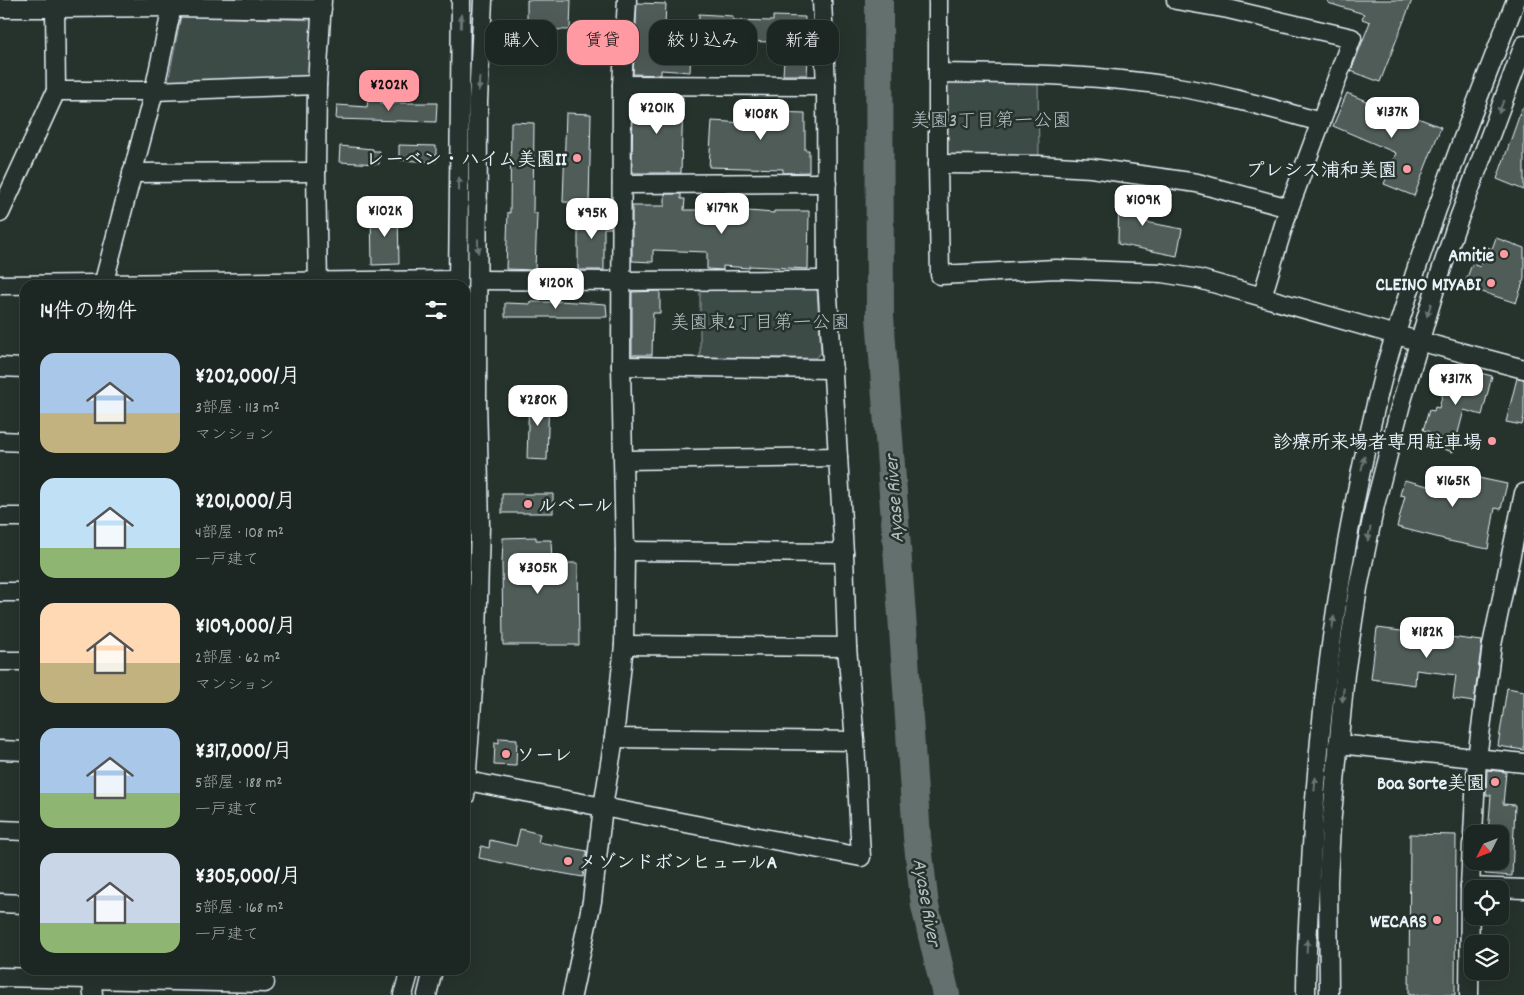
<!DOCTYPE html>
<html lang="ja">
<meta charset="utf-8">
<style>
:root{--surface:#1c2622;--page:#29322f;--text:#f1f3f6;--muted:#a0a5a5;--line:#3a4340;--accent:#ff9aa2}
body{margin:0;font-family:Dekko,"Klee One",sans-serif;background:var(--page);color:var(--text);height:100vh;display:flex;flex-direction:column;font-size:19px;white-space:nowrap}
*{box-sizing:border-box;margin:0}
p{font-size:16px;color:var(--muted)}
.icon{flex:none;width:28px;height:28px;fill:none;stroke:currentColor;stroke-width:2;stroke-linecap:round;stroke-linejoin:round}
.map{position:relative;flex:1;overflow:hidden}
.sheet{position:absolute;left:20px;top:280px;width:450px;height:695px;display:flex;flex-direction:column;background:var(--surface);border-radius:15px;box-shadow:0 5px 20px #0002,0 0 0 1px var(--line)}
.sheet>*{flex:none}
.guide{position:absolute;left:485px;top:20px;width:475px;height:45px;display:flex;gap:10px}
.needle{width:32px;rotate:228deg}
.controls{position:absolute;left:1464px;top:825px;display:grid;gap:10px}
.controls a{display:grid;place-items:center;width:45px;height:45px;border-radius:10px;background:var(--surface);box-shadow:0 5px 20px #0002,0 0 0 1px var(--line);font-size:25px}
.price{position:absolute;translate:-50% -42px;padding:0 11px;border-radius:10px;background:#fff;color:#222;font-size:16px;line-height:32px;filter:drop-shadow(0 1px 2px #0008)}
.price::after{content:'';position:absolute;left:50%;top:30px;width:15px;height:11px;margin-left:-8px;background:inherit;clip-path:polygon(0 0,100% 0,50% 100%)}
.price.selected{background:var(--accent);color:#111}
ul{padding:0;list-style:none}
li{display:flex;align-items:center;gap:15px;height:125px;padding:0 20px}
li span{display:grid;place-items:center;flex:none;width:140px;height:100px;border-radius:15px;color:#555}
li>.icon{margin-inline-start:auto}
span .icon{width:60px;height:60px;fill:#fffc;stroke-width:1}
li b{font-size:21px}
h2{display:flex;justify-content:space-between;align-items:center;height:60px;padding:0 20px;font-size:21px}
.chip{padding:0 18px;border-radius:15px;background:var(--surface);box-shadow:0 5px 20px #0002,0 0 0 1px var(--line);font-size:18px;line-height:45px}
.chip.selected{background:var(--accent);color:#111}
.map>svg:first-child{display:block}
.green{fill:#3e4b47;stroke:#939ea0}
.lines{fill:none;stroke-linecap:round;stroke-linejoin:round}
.river{stroke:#636f6d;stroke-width:28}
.building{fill:#505c59;stroke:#e8f1f8}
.minor-casing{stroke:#e8f1f8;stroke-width:21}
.minor{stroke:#26332d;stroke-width:18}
.oneway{fill:#6a7674}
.poi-dot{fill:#ff9aa2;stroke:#26332d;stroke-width:2}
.labels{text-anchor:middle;stroke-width:5;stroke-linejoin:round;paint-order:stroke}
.park-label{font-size:19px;fill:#b5bfc3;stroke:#26332d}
.poi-label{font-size:19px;font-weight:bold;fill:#e8f1f8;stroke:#26332d;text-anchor:end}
.water-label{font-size:20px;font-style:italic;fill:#b3bdc0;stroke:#26332d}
</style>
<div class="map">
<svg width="1524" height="995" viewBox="0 0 1524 995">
<rect width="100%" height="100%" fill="#26332d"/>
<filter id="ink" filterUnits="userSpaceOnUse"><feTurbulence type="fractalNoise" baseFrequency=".02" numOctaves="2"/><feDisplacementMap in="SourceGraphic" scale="10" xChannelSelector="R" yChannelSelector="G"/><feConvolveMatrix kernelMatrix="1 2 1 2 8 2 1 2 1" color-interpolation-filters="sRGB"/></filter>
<g filter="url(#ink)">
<g class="green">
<path d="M 181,16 L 314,20 L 310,76 L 168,82 Z"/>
<path d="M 948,80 L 1038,81 L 1039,157 L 948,157 L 943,152 L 943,86 Z"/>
<path d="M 813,285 L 817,291 L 821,353 L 815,358 L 700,357 L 700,286 Z"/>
</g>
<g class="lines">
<path class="river" d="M 879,0 L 880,316 L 903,629 L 917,837 L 925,906 L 946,995"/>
</g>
<g class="building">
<path d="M 527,0 L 571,0 L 570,30 L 527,29 Z"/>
<path d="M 1329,0 L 1412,0 L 1380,82 L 1351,71 L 1370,22 L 1362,19 L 1364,14 L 1328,3 Z"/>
<path d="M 637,3 L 666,4 L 665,25 L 655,25 L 655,48 L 691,50 L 690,72 L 661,70 L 661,75 L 633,74 Z"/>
<path d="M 699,14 L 733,16 L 733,20 L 773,21 L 773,16 L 805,17 L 803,57 L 808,57 L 807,75 L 783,75 L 785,45 L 771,45 L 772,42 L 698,40 Z"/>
<path d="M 1347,93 L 1409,119 L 1410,115 L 1441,127 L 1414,196 L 1384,184 L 1396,153 L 1333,126 Z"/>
<path d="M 633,96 L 683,97 L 681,173 L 632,173 Z"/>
<path d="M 368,99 L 381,100 L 381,103 L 437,103 L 436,122 L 336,119 L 337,105 L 367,107 Z"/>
<path d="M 746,101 L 773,102 L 773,112 L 805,113 L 805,150 L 809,150 L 809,172 L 783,173 L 783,169 L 709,167 L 712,121 L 745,123 Z"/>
<path d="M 1522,108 L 1524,108 L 1524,190 L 1497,179 Z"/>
<path d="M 566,113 L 591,114 L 589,203 L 563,202 Z"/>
<path d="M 511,122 L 534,123 L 533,213 L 537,213 L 535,270 L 506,269 L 508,212 L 510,213 Z"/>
<path d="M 399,145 L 436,146 L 436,162 L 399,160 Z"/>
<path d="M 340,146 L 373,149 L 373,151 L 380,151 L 379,164 L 339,162 Z"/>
<path d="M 1119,187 L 1140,187 L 1140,221 L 1182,229 L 1177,256 L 1118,244 Z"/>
<path d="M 665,194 L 681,194 L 681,199 L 685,199 L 684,210 L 735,210 L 774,213 L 774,211 L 809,211 L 808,269 L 749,266 L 749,268 L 723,266 L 723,270 L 707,269 L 707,252 L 653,250 L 653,262 L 632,261 L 632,206 L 665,206 Z"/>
<path d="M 398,211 L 399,264 L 372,265 L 371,212 Z"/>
<path d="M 578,212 L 611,212 L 611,228 L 604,228 L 604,270 L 578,270 Z"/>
<path d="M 1496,238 L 1524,248 L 1524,279 L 1516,303 L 1464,286 L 1472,264 L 1480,267 L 1487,247 L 1492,249 Z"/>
<path d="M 660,291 L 660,313 L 653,313 L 652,355 L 632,355 L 632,292 Z"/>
<path d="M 559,301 L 606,304 L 607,317 L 505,317 L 505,303 L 531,304 L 531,302 L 559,302 Z"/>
<path d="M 1450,365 L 1492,376 L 1482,415 L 1464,410 L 1453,452 L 1427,444 L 1430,432 L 1423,430 L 1429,410 L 1434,411 L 1435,407 L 1439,408 Z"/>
<path d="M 1517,378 L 1524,379 L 1524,416 L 1522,425 L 1506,422 Z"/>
<path d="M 529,394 L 549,395 L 547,460 L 527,459 Z"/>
<path d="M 1436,469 L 1507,484 L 1501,509 L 1495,508 L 1488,549 L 1444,540 L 1444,539 L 1397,527 L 1405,496 L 1400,495 L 1404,480 L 1432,487 Z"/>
<rect x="502" y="494" width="51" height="19"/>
<path d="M 536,537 L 536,540 L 551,540 L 552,563 L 578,563 L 579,645 L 503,645 L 502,563 L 503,538 Z"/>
<path d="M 1377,628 L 1482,641 L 1474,702 L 1453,699 L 1456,675 L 1416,670 L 1415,685 L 1371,679 Z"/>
<path d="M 1507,688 L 1524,691 L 1524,750 L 1498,746 Z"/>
<path d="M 499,738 L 517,739 L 516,766 L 494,765 L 495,742 L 499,743 Z"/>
<path d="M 1487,770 L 1506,772 L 1503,804 L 1515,805 L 1512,876 L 1485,874 L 1486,861 L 1500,861 L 1500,834 L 1488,834 L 1491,795 L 1486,795 Z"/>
<path d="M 520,829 L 540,834 L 538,842 L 587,851 L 583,877 L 532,868 L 532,869 L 479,858 L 481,846 L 489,848 L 490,840 L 516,846 Z"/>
<path d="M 1410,834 L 1456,835 L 1455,995 L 1409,995 Z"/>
</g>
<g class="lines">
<g class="minor-casing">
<g id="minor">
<path d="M 627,0 L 622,85 L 621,366 L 625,551 L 624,645 L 614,738 L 603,807 L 861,857 L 855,741 L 847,647 L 844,553 L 827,280 L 826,86 L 822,0"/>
<path d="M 938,0 L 938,164 L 940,275 L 1056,269 L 1162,273 L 1199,279 L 1396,335 L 1524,369"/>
<path d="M 1176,0 L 1228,9 L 1352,38 L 1289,208 L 1262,297"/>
<path d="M 0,8 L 55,8 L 56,91 L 154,91 L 317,85"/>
<path d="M 55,8 L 172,7 L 322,9"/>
<path d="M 938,73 C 1018,74 1098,74 1177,87 C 1226,95 1273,109 1321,122"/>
<path d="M 622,85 L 826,86"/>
<path d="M 938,164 L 1039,165 L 1091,168 L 1197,183 L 1289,208"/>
<path d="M 132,173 L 316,172"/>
<path d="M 622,184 L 827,183"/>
<path d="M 0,213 L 56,91"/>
<path d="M 478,280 L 621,281 L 827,280"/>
<path d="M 0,285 L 458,280"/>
<path d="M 103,285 L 154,91 L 172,7 L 172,0"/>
<path d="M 318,285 L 316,172 L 317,85 L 322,0"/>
<path d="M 458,285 L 461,0"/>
<path d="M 621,366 L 833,369"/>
<path d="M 0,367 L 25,368"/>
<path d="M 0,441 L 25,442"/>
<path d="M 624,460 L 838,457"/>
<path d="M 0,517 L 25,517"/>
<path d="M 625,551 L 844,553"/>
<path d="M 0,592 L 25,592"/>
<path d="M 624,645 L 847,647"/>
<path d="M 0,661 L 25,661"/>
<path d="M 614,738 L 855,741"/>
<path d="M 1338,744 L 1524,763"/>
<path d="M 0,750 L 25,751"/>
<path d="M 467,781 L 603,807 L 592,901 L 572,995"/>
<path d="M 465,796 L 477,636 L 480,526 L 477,400 L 478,101 L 483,0"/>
<path d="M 0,830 L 25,831"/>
<path d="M 1473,834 L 1477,758 L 1492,645 L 1524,493"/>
<path d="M 1470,887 L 1524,889"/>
<path d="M 0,903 L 25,904"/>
<path d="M 91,970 L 93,995"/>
<path d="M 0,977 L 265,983"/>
<path d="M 403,995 L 410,970"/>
<path d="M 427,995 L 433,970"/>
<path d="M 1306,995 C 1306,959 1308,923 1310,887 C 1317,712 1341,539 1385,368 C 1392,344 1401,319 1408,295 C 1440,195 1478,98 1516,0"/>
<path d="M 1329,995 L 1328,881 L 1331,826 L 1345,674 L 1358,588 L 1375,505 L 1401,404 L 1435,289 L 1455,229 L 1524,45"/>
<path d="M 1469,995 L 1470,887 L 1472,844"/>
</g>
</g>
<use href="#minor" class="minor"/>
</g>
<defs><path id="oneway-solid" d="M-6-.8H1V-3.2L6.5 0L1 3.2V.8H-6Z" transform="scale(1.25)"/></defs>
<g class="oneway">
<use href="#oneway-solid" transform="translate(461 21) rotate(-89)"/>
<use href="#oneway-solid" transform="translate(479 84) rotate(93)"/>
<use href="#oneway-solid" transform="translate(1501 107) rotate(111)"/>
<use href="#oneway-solid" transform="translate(459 184) rotate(-90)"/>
<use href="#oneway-solid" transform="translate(478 246) rotate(90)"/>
<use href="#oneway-solid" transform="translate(1429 310) rotate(107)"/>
<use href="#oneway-solid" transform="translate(1363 463) rotate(-77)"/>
<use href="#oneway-solid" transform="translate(1369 534) rotate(102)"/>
<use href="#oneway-solid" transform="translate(1333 623) rotate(-82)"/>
<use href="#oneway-solid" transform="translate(1343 695) rotate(95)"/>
<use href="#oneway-solid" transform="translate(1315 784) rotate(-85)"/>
<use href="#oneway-solid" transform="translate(1307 946) rotate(-87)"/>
</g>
</g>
<g class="poi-dot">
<circle cx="577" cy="158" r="5"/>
<circle cx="1407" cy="169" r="5"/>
<circle cx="1504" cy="254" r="5"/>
<circle cx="1491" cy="283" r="5"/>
<circle cx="1492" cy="441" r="5"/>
<circle cx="528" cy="504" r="5"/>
<circle cx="506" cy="754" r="5"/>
<circle cx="1495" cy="782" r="5"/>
<circle cx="568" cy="861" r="5"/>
<circle cx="1437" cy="920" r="5"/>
</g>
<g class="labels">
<g class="park-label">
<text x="991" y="126">美園3丁目第一公園</text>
<text x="760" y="328">美園東2丁目第一公園</text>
</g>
<g class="poi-label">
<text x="567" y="165">レーベン・ハイム美園II</text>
<text x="1397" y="176">プレシス浦和美園</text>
<text x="1494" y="261">Amitie</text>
<text x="1481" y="290">CLEINO MIYABI</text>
<text x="1482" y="448">診療所来場者専用駐車場</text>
<text x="538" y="511" text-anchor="start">ルベール</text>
<text x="516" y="761" text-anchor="start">ソーレ</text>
<text x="1485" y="789">Boa Sorte美園</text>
<text x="578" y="868" text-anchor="start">メゾンドボンヒュールA</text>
<text x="1427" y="927">WECARS</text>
</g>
<g class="water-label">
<text transform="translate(893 499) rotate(-94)" y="7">Ayase River</text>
<text transform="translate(928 902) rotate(80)" y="7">Ayase River</text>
</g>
</g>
</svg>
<div class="controls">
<a><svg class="needle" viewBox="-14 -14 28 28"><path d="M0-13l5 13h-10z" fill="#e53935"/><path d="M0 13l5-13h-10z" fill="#a0a5a5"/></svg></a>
<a><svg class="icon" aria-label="locate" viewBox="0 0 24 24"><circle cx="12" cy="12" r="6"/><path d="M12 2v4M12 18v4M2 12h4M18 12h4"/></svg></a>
<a><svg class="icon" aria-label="layers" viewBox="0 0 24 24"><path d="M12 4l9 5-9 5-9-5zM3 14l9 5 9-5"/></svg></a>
</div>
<b class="price selected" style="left:389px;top:112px">¥202K</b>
<b class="price" style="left:657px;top:135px">¥201K</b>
<b class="price" style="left:1392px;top:139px">¥137K</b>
<b class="price" style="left:761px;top:141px">¥108K</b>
<b class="price" style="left:1143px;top:227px">¥109K</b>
<b class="price" style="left:722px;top:235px">¥179K</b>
<b class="price" style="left:385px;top:238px">¥102K</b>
<b class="price" style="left:592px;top:240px">¥95K</b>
<b class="price" style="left:556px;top:310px">¥120K</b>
<b class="price" style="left:1456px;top:406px">¥317K</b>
<b class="price" style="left:538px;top:427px">¥280K</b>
<b class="price" style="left:1453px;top:508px">¥165K</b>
<b class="price" style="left:538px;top:595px">¥305K</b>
<b class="price" style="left:1427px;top:659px">¥182K</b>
<div class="guide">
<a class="chip">購入</a>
<a class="chip selected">賃貸</a>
<a class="chip">絞り込み</a>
<a class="chip">新着</a>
</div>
<section class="sheet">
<h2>14件の物件<svg class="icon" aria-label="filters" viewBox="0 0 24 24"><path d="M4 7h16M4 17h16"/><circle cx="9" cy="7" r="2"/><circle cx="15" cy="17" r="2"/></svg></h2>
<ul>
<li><span style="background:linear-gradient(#a9c7e8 60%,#c2b280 0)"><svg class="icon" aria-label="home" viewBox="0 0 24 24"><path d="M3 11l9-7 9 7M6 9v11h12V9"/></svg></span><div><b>¥202,000/月</b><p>3部屋 · 113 m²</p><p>マンション</p></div></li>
<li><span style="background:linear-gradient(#bfe0f5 70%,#8fb573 0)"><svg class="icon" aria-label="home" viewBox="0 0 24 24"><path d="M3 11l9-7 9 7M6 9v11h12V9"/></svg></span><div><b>¥201,000/月</b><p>4部屋 · 108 m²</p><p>一戸建て</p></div></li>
<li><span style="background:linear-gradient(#ffd9b3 60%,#c2b280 0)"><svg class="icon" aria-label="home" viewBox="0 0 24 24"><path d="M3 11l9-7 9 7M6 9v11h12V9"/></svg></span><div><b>¥109,000/月</b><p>2部屋 · 62 m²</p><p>マンション</p></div></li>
<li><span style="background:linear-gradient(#a9c7e8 65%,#8fb573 0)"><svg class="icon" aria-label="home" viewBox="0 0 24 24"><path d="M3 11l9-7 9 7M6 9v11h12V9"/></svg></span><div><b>¥317,000/月</b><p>5部屋 · 188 m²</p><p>一戸建て</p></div></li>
<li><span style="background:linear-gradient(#c9d6e8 70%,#8fb573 0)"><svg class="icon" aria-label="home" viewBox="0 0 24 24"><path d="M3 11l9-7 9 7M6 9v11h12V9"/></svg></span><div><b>¥305,000/月</b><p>5部屋 · 168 m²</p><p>一戸建て</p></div></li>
</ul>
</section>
</div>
